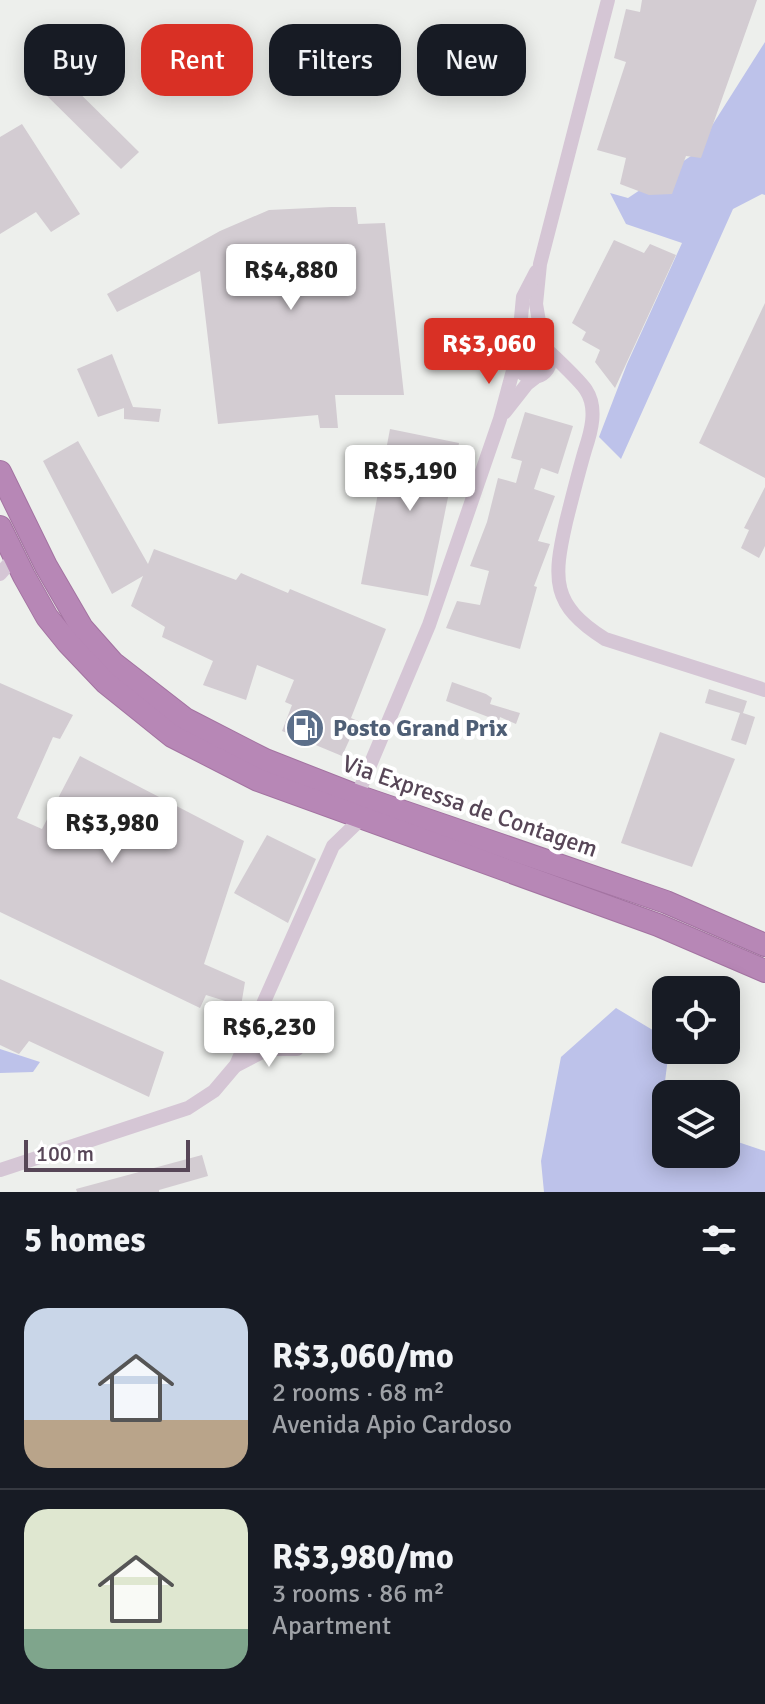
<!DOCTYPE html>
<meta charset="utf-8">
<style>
:root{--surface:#171b24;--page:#242831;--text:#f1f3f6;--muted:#9ea1a6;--line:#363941;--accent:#d93025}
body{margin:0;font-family:Signika,sans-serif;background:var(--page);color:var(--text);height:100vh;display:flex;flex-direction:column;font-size:30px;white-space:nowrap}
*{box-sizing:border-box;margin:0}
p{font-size:26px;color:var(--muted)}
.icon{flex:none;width:44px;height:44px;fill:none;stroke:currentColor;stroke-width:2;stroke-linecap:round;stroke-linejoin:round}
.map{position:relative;height:1192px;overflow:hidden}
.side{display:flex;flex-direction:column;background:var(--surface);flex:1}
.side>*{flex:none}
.banner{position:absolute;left:24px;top:24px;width:718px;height:72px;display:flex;gap:16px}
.buttons{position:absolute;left:652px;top:976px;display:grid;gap:16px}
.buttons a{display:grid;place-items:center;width:88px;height:88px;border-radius:16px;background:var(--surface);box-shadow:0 4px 20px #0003;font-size:40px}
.scale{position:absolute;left:24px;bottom:20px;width:166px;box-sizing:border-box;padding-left:8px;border:4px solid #574657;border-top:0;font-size:22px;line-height:28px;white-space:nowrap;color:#574657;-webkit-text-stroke:6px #fff;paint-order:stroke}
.price{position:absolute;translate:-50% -68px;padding:0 18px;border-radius:8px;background:#fff;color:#222;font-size:26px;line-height:52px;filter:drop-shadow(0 2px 4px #0008)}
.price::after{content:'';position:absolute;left:50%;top:48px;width:24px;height:18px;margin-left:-12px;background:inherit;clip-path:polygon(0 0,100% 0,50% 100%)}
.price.on{background:var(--accent);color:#fff}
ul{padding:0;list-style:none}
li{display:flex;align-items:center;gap:24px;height:200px;padding:0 24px}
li+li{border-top:2px solid var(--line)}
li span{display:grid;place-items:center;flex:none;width:224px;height:160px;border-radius:24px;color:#555}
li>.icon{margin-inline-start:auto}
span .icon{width:96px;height:96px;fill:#fffc;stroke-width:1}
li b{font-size:34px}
h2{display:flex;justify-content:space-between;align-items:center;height:96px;padding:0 24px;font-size:34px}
.chip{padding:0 28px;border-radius:24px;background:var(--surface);box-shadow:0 4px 20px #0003;font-size:28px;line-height:72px}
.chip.on{background:var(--accent);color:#fff}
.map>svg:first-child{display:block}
.green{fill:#bdc2ea}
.building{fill:#d3ccd2}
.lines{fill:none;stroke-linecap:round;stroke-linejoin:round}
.highway-casing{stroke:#a373a1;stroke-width:24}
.minor{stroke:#d5c6d5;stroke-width:14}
.highway{stroke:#b787b6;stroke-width:22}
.labels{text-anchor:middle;stroke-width:8;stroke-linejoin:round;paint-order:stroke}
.service-label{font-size:24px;font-weight:bold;fill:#4e5e75;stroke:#fff;text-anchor:start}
.street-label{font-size:24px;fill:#574657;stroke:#fff}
</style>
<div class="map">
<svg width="765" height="1192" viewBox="0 0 765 1192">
<rect width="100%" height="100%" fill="#edefec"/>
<g class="green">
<path d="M 765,42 L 765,195 L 762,194 L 733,209 L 621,459 L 599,437 L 627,364 L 682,243 L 626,224 L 610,193 L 628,198 L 694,154 Z"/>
<path d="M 616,1008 L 666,1038 L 666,1050 L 669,1050 L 663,1097 L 666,1099 L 666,1154 L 726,1154 L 726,1138 L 765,1151 L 765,1192 L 544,1192 L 541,1161 L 561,1057 Z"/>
<path d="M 0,1049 L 40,1062 L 33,1072 L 0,1073 Z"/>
</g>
<g class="building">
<path d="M 642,0 L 757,0 L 701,158 L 686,156 L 672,194 L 649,195 L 620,184 L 626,158 L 597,150 L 626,62 L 614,58 L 626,9 L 640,12 Z"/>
<path d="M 50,64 L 139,152 L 121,169 L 33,82 Z"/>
<path d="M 22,124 L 80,214 L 51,232 L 36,212 L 0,234 L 0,137 Z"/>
<path d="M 331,207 L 356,207 L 358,224 L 385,223 L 404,395 L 335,395 L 338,428 L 320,428 L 318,415 L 218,424 L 200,271 L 117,312 L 107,294 L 220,231 L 269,210 Z"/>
<path d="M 614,240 L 644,253 L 650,244 L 676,255 L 615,388 L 595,362 L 600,350 L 582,340 L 586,332 L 572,323 Z"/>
<path d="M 765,303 L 765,478 L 699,443 Z"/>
<path d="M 112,354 L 133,407 L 161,409 L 159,422 L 124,419 L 124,408 L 98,417 L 77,369 Z"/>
<path d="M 525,412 L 573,426 L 558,474 L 541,468 L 534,489 L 555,496 L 538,541 L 550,544 L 534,586 L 537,587 L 520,649 L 446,628 L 457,601 L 480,605 L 489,571 L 470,566 L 487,522 L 498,478 L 516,483 L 522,461 L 511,458 Z"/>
<path d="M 390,429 L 459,443 L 428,596 L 361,584 Z"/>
<path d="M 78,441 L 148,564 L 154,549 L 236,580 L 241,573 L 288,593 L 290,589 L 386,629 L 351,718 L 370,726 L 366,737 L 353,732 L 342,756 L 282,731 L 292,705 L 285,702 L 294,680 L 257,665 L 246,700 L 203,685 L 213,661 L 162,637 L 165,627 L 131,606 L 143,576 L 112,594 L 43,461 Z"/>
<path d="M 765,487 L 765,546 L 759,558 L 741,548 L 749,530 L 744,528 Z"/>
<path d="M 452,682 L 486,694 L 492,698 L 490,704 L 520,713 L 516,724 L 500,717 L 499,721 L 446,701 Z"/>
<path d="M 0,683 L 73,715 L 60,739 L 53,737 L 17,818 L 42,829 L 80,756 L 244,841 L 204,964 L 245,982 L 241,1006 L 206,995 L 200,1008 L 0,912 Z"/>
<path d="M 709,689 L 747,701 L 743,713 L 755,717 L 746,745 L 731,740 L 740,713 L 705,703 Z"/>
<path d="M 660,732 L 735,759 L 692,867 L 621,843 Z"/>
<path d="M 267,835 L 316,859 L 288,923 L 234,893 Z"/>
<path d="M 0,979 L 164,1052 L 149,1097 L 29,1041 L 19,1054 L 0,1045 Z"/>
<path d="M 202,1155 L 208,1176 L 159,1190 L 159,1192 L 77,1192 L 76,1189 Z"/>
</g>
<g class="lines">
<g class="highway-casing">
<g id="highway">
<path d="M 0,472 L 46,566 L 82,628 L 113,663 L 185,719 L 265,760 L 357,796 L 666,902 L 765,945"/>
<path d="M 0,527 L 24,576 L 47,617 L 68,643 L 106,683 L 172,736 L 258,780 L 658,925 L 765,971"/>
</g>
</g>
<g class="minor">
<circle cx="533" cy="360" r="17"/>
<path d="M 543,345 L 536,304 L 540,264 L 608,0"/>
<path d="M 518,350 L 523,297 L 536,272"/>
<path d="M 547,350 C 556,358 581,382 586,390 C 598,408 591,432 585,450 C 578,474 572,498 566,522 C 553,579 551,605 605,639 L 765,690"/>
<path d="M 505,412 L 527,384 L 536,377"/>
<path d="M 0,574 L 14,558"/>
<path d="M 357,796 L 429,625 L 500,419 L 515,363"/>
<path d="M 237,1065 L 268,1049 L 297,1049"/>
<path d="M 0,1170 L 188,1108 L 214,1091 L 236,1065 L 333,846 L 362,818"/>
</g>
<use href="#highway" class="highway"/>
</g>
<defs>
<g id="fuel-disc" transform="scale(2)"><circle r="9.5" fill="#5c6f8a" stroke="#fff"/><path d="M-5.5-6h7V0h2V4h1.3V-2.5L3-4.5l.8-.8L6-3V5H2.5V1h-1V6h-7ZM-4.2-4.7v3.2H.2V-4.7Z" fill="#fff"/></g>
</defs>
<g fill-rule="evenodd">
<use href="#fuel-disc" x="305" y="728"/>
</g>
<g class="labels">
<g class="service-label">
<text x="333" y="736">Posto Grand Prix</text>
</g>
<g class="street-label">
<text transform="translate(470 806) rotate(19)" y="8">Via Expressa de Contagem</text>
</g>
</g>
</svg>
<div class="buttons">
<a><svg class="icon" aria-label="locate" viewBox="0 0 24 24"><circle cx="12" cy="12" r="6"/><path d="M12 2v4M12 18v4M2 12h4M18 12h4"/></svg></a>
<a><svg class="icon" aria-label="layers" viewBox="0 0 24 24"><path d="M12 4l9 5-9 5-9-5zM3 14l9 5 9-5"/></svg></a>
</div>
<div class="scale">100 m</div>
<b class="price" style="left:291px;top:312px">R$4,880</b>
<b class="price on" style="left:489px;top:386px">R$3,060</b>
<b class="price" style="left:410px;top:513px">R$5,190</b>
<b class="price" style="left:112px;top:865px">R$3,980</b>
<b class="price" style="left:269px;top:1069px">R$6,230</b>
<div class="banner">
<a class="chip">Buy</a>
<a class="chip on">Rent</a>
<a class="chip">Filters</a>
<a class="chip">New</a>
</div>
</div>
<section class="side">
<h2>5 homes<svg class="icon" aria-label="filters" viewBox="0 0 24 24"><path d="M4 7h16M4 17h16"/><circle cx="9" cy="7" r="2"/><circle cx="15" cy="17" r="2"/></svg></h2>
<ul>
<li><span style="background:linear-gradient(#c9d6e8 70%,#b9a48a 0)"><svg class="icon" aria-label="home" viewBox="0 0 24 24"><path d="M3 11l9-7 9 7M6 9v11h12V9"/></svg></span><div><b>R$3,060/mo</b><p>2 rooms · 68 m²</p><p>Avenida Apio Cardoso</p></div></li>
<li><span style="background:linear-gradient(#dfe7d0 75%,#7fa58c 0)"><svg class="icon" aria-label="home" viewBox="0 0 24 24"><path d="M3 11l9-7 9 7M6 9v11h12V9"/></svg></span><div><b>R$3,980/mo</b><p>3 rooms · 86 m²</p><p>Apartment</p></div></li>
</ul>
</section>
